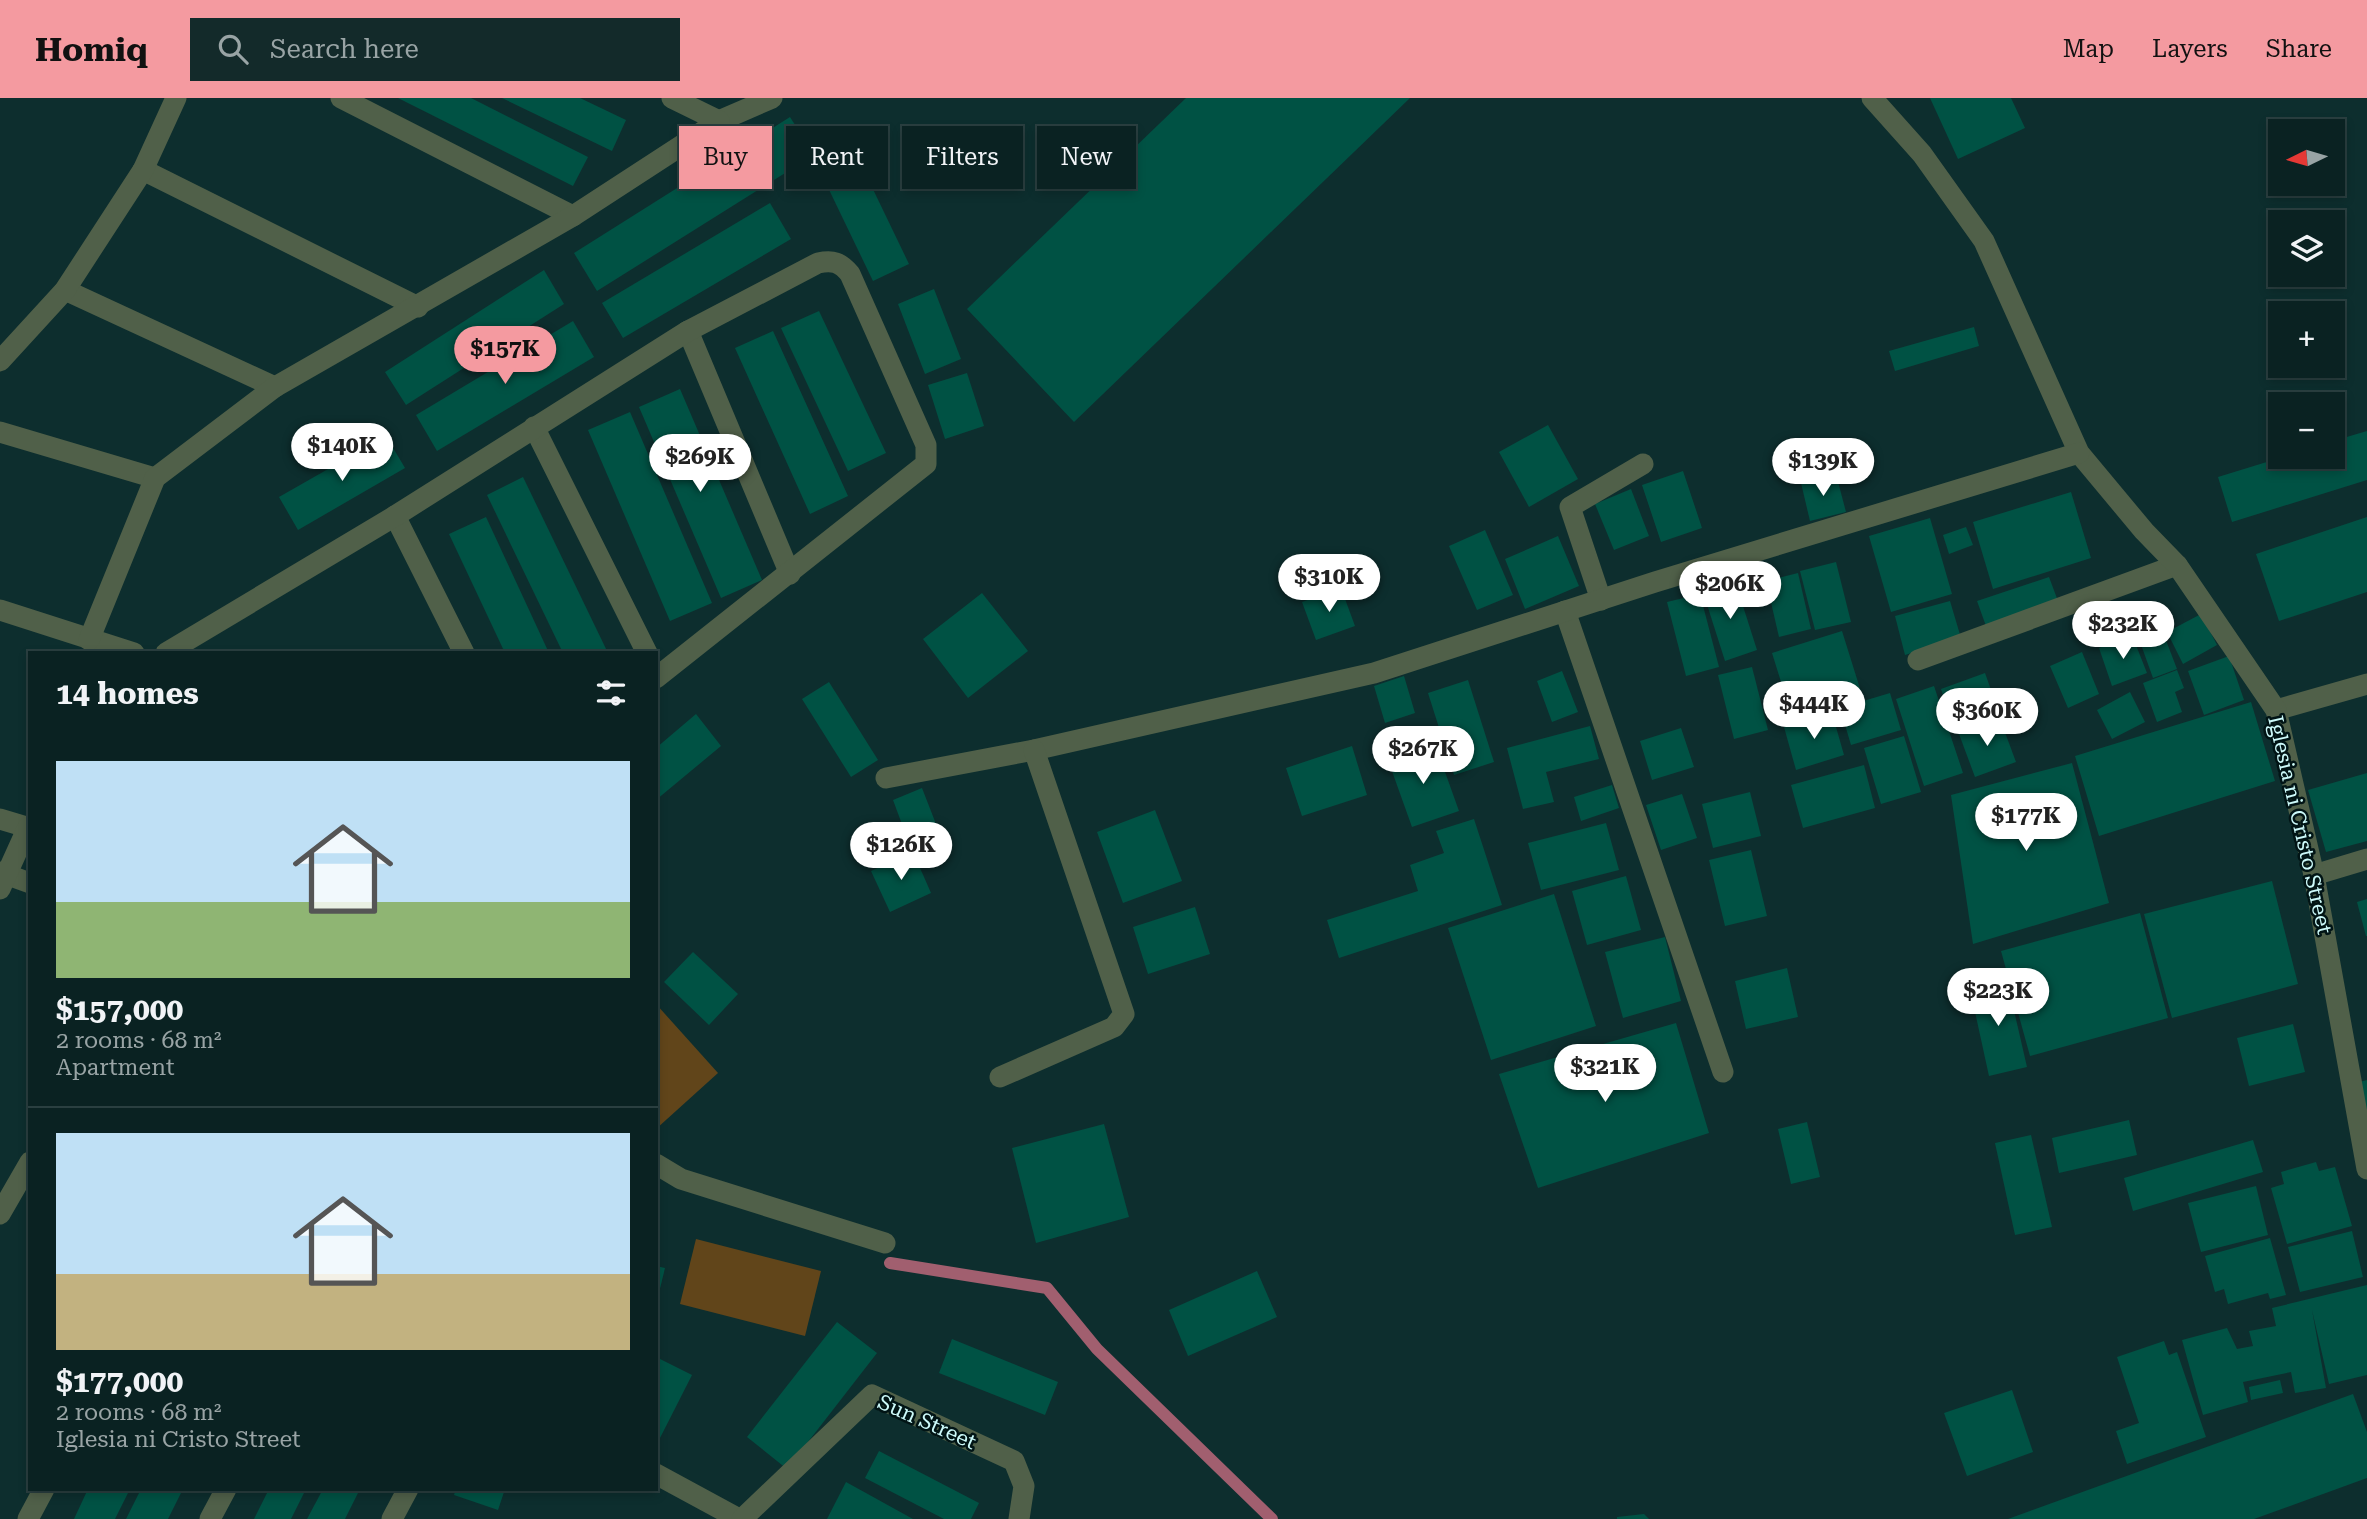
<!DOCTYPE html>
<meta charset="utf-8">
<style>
:root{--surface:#0a2222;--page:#132a2a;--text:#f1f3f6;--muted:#99a4a5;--line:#2a3f40;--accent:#f49aa0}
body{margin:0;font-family:"Roboto Serif",serif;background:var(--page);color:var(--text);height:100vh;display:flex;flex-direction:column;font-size:26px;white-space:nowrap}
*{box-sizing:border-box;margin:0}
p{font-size:23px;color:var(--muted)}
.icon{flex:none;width:38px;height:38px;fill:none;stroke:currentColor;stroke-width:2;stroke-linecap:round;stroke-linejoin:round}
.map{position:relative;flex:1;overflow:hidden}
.sheet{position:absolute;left:28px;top:553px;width:630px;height:840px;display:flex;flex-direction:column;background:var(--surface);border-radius:0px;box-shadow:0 4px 10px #0003,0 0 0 2px var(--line)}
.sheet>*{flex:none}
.top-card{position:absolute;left:679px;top:28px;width:665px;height:63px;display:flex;gap:14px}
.needle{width:46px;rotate:265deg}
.controls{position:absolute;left:2268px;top:21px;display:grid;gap:14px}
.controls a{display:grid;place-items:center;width:77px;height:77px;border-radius:0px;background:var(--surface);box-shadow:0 4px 10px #0003,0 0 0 2px var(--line);font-size:35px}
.price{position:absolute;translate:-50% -60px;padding:0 16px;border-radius:24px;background:#fff;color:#222;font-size:23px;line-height:46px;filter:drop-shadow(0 2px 4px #0008)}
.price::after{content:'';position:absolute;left:50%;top:42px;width:21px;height:16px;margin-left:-10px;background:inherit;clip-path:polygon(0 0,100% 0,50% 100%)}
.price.current{background:var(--accent);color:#111}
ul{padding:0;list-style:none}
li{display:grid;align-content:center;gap:14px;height:371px;padding:0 28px}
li+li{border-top:2px solid var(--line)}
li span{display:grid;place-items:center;height:217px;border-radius:0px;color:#555}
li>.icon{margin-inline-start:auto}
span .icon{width:126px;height:126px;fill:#fffc;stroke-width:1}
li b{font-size:30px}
h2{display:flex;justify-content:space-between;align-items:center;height:84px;padding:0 28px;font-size:30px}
.chip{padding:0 24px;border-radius:0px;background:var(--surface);box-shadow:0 4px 10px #0003,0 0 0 2px var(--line);font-size:24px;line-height:63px}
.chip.current{background:var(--accent);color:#111}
header{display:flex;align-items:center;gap:42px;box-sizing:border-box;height:98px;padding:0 35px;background:var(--accent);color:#111}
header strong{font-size:33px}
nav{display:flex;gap:38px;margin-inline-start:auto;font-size:24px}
.search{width:490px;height:63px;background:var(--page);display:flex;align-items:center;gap:18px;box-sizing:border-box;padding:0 24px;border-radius:0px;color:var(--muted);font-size:26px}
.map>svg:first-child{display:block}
.green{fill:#61451a}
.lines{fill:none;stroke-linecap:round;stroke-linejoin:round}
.stream{stroke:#a15f6f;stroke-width:12}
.building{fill:#005244}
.lane{stroke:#506049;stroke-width:21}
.street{stroke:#506049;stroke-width:21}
.labels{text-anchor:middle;stroke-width:5;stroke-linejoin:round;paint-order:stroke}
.street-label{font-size:21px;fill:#cdfafa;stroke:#011415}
</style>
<header>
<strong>Homiq</strong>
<div class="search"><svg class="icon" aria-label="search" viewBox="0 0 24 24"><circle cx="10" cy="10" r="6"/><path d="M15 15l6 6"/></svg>Search here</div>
<nav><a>Map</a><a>Layers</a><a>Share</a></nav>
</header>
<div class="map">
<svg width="2367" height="1421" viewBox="0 0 2367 1421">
<rect width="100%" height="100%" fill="#0d2e2e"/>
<g class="green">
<path d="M 656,906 L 718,975 L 656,1031 Z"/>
<path d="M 696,1141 L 821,1173 L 805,1238 L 680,1206 Z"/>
</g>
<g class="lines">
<path class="stream" d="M 890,1165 L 1047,1190 L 1097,1251 L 1272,1421"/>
</g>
<g class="building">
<path d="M 398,0 L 471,0 L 588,59 L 573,88 Z"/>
<path d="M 502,0 L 580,0 L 626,22 L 612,53 Z"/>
<path d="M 1186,0 L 1410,0 L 1074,324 L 967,211 Z"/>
<path d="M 1930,0 L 2011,0 L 2025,30 L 1958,61 Z"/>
<path d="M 790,19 L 814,57 L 597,193 L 574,155 Z"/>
<path d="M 856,56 L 909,166 L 873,183 L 820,73 Z"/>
<path d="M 770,105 L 791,141 L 623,240 L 602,205 Z"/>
<path d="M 544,172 L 564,206 L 406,307 L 385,274 Z"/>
<path d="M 934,191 L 961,261 L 925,276 L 898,206 Z"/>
<path d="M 819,213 L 886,355 L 848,373 L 781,230 Z"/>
<path d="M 573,223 L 594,259 L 437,353 L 416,317 Z"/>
<path d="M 1974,229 L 1979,248 L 1895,273 L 1889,253 Z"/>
<path d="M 773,233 L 848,398 L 810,416 L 735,250 Z"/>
<path d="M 967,275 L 984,328 L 945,341 L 928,287 Z"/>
<path d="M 680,291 L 762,482 L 721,500 L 639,309 Z"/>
<path d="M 630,314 L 712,505 L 670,523 L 588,332 Z"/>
<path d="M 1548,327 L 1578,381 L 1529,409 L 1499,354 Z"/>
<path d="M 2367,333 L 2367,382 L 2232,424 L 2218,379 L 2283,359 L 2333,359 L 2333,343 Z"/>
<path d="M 386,338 L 405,370 L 298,432 L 279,399 Z"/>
<path d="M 1683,373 L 1702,430 L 1661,444 L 1642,387 Z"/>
<path d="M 1836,376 L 1846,414 L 1810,423 L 1801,385 Z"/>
<path d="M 523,379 L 608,555 L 563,555 L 487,397 Z"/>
<path d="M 1631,391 L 1649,438 L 1614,452 L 1595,406 Z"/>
<path d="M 2071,394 L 2091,460 L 1993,491 L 1973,424 Z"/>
<path d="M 486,419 L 549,555 L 505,555 L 449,436 Z"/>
<path d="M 2367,419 L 2367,494 L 2279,523 L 2256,456 Z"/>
<path d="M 1930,420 L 1952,496 L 1891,514 L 1869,438 Z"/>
<path d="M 1966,429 L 1973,447 L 1949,456 L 1943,437 Z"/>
<path d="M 1485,432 L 1513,497 L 1477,512 L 1449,448 Z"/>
<path d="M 1558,438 L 1579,488 L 1525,511 L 1505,461 Z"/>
<path d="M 1836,464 L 1851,524 L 1815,532 L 1800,473 Z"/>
<path d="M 1798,475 L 1811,531 L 1779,539 L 1766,483 Z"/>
<path d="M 2049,479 L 2058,503 L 1986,528 L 1977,503 Z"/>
<path d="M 1735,483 L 1757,552 L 1725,563 L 1703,494 Z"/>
<path d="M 1341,490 L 1355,528 L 1316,542 L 1302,504 Z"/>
<path d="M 982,495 L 1028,553 L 968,600 L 923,541 Z"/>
<path d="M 1700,496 L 1719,569 L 1686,578 L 1667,504 Z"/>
<path d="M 1950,503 L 1961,540 L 1905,557 L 1895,518 Z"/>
<path d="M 2201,516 L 2217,547 L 2183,566 L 2167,534 Z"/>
<path d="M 2162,532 L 2177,571 L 2153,580 L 2139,541 Z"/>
<path d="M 1842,533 L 1862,597 L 1792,619 L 1772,555 Z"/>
<path d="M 2132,537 L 2147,575 L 2112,588 L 2099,550 Z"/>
<path d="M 2082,554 L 2099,596 L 2068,610 L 2050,568 Z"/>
<path d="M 2229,558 L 2244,602 L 2204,617 L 2188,573 Z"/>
<path d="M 1752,569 L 1768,632 L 1734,641 L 1718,577 Z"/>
<path d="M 2177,572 L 2184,590 L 2175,594 L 2182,614 L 2157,624 L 2143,585 Z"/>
<path d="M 1562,573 L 1578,614 L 1552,624 L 1537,583 Z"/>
<path d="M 1985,575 L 2000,617 L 1955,633 L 1941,591 Z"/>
<path d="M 1404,578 L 1415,615 L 1385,625 L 1374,588 Z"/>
<path d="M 1468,582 L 1494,664 L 1454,677 L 1428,595 Z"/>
<path d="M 829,584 L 878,662 L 851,679 L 802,601 Z"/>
<path d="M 1934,588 L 1963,675 L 1924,688 L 1896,601 Z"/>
<path d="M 2130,594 L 2145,624 L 2112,641 L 2097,612 Z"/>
<path d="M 1890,595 L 1901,632 L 1851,647 L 1840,610 Z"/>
<path d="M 2251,604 L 2275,683 L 2099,738 L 2075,658 Z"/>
<path d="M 1832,615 L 1844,657 L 1796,672 L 1784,629 Z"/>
<path d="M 696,616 L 721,648 L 656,702 L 656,650 Z"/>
<path d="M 2000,621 L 2016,664 L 1975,679 L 1959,636 Z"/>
<path d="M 1590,628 L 1599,661 L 1546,674 L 1554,704 L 1523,711 L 1507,650 Z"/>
<path d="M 1681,630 L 1694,669 L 1652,682 L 1640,643 Z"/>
<path d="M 1904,638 L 1921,694 L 1881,706 L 1864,650 Z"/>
<path d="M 1435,646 L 1459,713 L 1412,729 L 1388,662 Z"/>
<path d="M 1352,648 L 1367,697 L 1302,718 L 1286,670 Z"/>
<path d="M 2072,665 L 2109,805 L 1973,846 L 1951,697 Z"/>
<path d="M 1864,667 L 1875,710 L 1803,730 L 1791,687 Z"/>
<path d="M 2367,675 L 2367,743 L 2326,754 L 2308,692 Z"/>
<path d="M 1612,687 L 1619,710 L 1581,723 L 1574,699 Z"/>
<path d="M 922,690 L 936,726 L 906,737 L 893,702 Z"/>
<path d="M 1750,694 L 1761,738 L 1713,750 L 1702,706 Z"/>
<path d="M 1682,696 L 1697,740 L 1661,752 L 1646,707 Z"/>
<path d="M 1155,712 L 1182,783 L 1123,805 L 1097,734 Z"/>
<path d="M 1474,721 L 1502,807 L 1339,860 L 1327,822 L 1418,793 L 1410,767 L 1444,755 L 1436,733 Z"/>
<path d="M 1606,725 L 1619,772 L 1541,792 L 1528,745 Z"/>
<path d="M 1751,752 L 1767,818 L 1725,828 L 1709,762 Z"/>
<path d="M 913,754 L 931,795 L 890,814 L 871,773 Z"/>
<path d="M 1626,778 L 1641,832 L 1587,847 L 1572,793 Z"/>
<path d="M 2272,783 L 2298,886 L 2172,920 L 2144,816 Z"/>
<path d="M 1554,796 L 1596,928 L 1491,962 L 1448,830 Z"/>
<path d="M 2367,801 L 2367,838 L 2366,838 L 2357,804 Z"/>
<path d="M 1195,809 L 1210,856 L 1148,876 L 1133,829 Z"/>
<path d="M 2140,815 L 2168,920 L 2030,958 L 2001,853 Z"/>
<path d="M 1665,839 L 1681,903 L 1623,920 L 1605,854 Z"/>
<path d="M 693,854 L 738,896 L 709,927 L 664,884 Z"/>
<path d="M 1787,870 L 1798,919 L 1746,931 L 1735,883 Z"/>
<path d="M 2007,882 L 2027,969 L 1989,978 L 1970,891 Z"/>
<path d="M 1676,925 L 1709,1035 L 1538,1090 L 1499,976 Z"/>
<path d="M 2293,926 L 2305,974 L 2249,988 L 2237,940 Z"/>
<path d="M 2367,982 L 2367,1014 L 2359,984 Z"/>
<path d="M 2129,1022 L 2137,1057 L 2059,1075 L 2052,1040 Z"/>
<path d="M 1807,1024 L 1820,1079 L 1791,1086 L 1778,1031 Z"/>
<path d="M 1104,1026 L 1129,1119 L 1036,1145 L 1012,1050 Z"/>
<path d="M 2031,1037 L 2052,1129 L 2015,1137 L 1995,1045 Z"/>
<path d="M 2253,1042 L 2263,1074 L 2133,1113 L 2124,1080 Z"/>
<path d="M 2316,1064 L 2319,1073 L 2335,1069 L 2352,1128 L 2287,1146 L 2271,1090 L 2284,1086 L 2281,1074 Z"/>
<path d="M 2256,1088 L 2268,1137 L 2201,1154 L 2188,1105 Z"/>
<path d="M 2352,1133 L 2363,1179 L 2300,1194 L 2288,1149 Z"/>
<path d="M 2270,1140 L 2286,1197 L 2270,1201 L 2268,1195 L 2228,1206 L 2224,1191 L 2215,1194 L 2205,1158 Z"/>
<path d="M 656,1168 L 665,1170 L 657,1203 L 656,1203 Z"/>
<path d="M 1257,1173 L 1277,1219 L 1188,1258 L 1169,1212 Z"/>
<path d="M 2367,1187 L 2367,1277 L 2329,1286 L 2312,1212 L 2326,1290 L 2295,1295 L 2291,1274 L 2243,1284 L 2248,1304 L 2203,1317 L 2182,1242 L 2227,1230 L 2237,1251 L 2253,1248 L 2249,1233 L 2276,1228 L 2272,1210 Z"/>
<path d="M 837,1224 L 877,1255 L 787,1371 L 747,1339 Z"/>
<path d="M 952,1241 L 1058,1284 L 1045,1317 L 939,1275 Z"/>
<path d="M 2164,1243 L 2169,1257 L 2177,1254 L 2206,1339 L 2127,1366 L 2116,1333 L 2139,1325 L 2117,1259 Z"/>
<path d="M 656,1259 L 692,1277 L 660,1340 L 656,1338 Z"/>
<path d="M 2280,1282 L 2283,1295 L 2251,1302 L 2249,1289 Z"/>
<path d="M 2012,1292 L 2033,1354 L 1967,1378 L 1944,1315 Z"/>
<path d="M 2353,1296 L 2367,1334 L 2367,1380 L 2254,1421 L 2008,1421 Z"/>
<path d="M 879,1353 L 979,1405 L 971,1421 L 944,1421 L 865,1380 Z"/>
<path d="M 846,1384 L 913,1421 L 827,1421 Z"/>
<path d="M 88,1391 L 130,1391 L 115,1421 L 74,1421 Z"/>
<path d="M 141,1391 L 183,1391 L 168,1421 L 126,1421 Z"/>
<path d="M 269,1391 L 306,1391 L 291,1421 L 254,1421 Z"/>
<path d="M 323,1391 L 360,1391 L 345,1421 L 307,1421 Z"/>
<path d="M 456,1391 L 505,1391 L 498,1412 L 454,1397 Z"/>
<path d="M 1644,1416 L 1649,1421 L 1617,1421 L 1617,1419 Z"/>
</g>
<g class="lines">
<g class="lane">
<path d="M 1918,562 L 2177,467"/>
<path d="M 2276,612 L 2367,586"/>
<path d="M 2314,777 L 2367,761"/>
<path d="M 656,1066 L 681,1081 L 885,1145"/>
</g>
<g class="street">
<path d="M 341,0 L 573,118"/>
<path d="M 1872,0 L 1922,56 L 1984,143 L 2079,355 L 2144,433 L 2177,467 L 2276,612 L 2314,777 L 2367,1071"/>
<path d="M 719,23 L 772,0"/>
<path d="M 143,72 L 418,209"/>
<path d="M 65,192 L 275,289"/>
<path d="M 688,233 L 790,476"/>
<path d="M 0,263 L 65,192 L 143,72 L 176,0"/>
<path d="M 534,329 L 647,555"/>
<path d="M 0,334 L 155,380"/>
<path d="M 395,418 L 464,555"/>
<path d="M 1601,502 L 1570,409 L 1643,366"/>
<path d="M 0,512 L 134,555"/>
<path d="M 1565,513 L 1723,974"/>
<path d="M 89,542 L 155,380 L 275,289 L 573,118 L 719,23 L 672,0"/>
<path d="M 166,555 L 395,418 L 688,233 L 818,165 C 833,162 840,164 850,176 L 926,347 L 926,366 L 656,580"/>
<path d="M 886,680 L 1034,652 L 1374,575 L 1655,484 L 2079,355"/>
<path d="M 0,721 L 30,730"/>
<path d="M 0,774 L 30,785"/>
<path d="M 0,791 L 28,729"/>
<path d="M 1000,979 L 1114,929 L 1124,916 L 1034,652"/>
<path d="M 0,1116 L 30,1064"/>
<path d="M 656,1376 L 739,1421"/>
<path d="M 28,1421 L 44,1391"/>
<path d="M 210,1421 L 226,1391"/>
<path d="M 392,1421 L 408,1391"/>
<path d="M 742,1421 L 872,1297 L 1014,1363 L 1024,1388 L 1019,1421"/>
</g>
</g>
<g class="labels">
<g class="street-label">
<text transform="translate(2300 727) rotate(77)" y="7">Iglesia ni Cristo Street</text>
<text transform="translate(927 1324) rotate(24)" y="7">Sun Street</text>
</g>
</g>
</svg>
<div class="controls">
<a><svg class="needle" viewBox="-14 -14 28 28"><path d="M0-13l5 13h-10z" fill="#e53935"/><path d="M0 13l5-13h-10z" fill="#99a4a5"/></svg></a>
<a><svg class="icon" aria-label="layers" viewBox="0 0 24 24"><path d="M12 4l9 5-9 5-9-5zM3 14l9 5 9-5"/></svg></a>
<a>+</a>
<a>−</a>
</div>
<b class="price current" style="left:505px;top:288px">$157K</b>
<b class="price" style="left:342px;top:385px">$140K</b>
<b class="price" style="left:700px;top:396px">$269K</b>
<b class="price" style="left:1823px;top:400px">$139K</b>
<b class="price" style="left:1329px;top:516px">$310K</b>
<b class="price" style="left:1730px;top:523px">$206K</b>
<b class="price" style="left:2123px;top:563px">$232K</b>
<b class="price" style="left:1814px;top:643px">$444K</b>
<b class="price" style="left:1987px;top:650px">$360K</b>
<b class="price" style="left:1423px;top:688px">$267K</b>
<b class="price" style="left:2026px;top:755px">$177K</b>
<b class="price" style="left:901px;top:784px">$126K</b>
<b class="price" style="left:1998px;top:930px">$223K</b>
<b class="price" style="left:1605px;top:1006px">$321K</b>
<div class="top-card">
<a class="chip current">Buy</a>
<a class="chip">Rent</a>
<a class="chip">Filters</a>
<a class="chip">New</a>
</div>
<section class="sheet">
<h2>14 homes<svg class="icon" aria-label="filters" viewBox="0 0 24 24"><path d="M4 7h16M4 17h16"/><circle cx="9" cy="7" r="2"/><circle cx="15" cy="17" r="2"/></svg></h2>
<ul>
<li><span style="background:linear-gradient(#bfe0f5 65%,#8fb573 0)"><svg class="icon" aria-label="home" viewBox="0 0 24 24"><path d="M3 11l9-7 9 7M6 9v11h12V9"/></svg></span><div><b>$157,000</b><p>2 rooms · 68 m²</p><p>Apartment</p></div></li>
<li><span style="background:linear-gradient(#bfe0f5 65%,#c2b280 0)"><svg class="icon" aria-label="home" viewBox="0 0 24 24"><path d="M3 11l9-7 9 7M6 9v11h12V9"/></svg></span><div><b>$177,000</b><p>2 rooms · 68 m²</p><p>Iglesia ni Cristo Street</p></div></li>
</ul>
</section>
</div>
